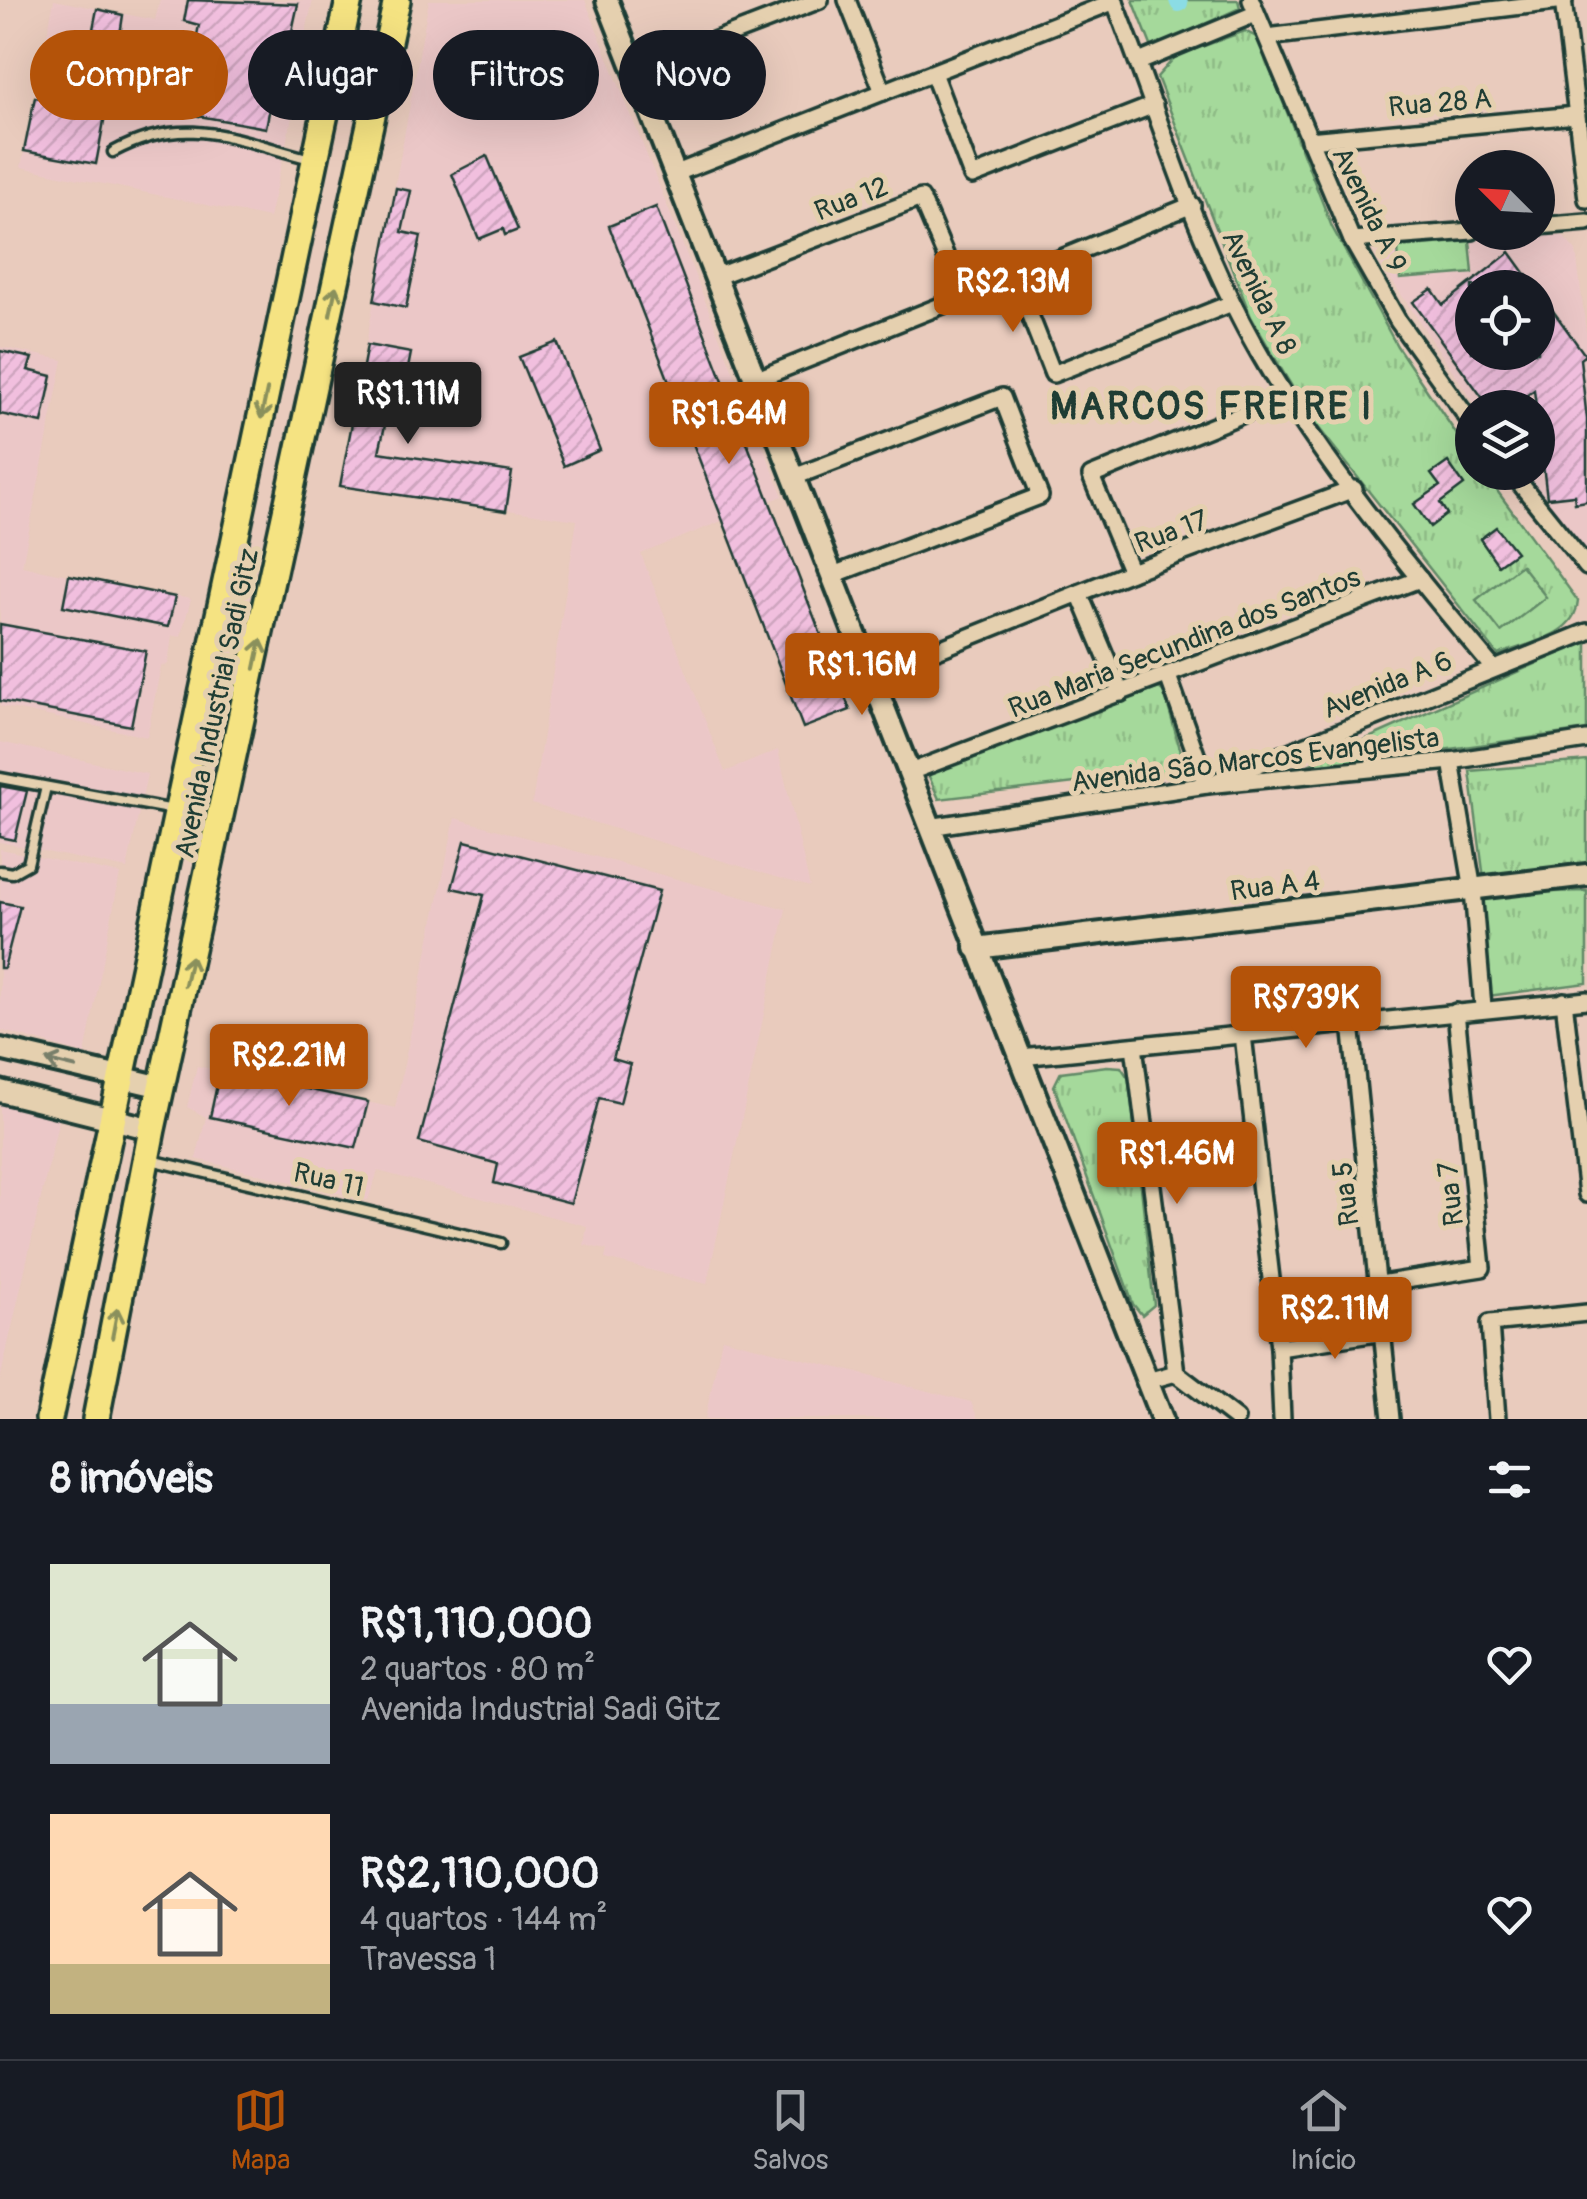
<!DOCTYPE html>
<html lang="pt">
<meta charset="utf-8">
<style>
:root{--surface:#171b24;--page:#20242c;--text:#f1f3f6;--muted:#9ea1a6;--line:#363941;--accent:#b45309}
body{margin:0;font-family:Pangolin,sans-serif;background:var(--page);color:var(--text);height:100vh;display:flex;flex-direction:column;font-size:38px;white-space:nowrap}
*{box-sizing:border-box;margin:0}
p{font-size:32px;color:var(--muted)}
.icon{flex:none;width:55px;height:55px;fill:none;stroke:currentColor;stroke-width:2;stroke-linecap:round;stroke-linejoin:round}
.map{position:relative;height:1419px;overflow:hidden}
.side{display:flex;flex-direction:column;background:var(--surface);flex:1}
.side>*{flex:none}
.top-card{position:absolute;left:30px;top:30px;width:1000px;height:90px;display:flex;gap:20px}
.needle{width:65px;rotate:294deg}
.tools{position:absolute;left:1455px;top:150px;display:grid;gap:20px}
.tools a{display:grid;place-items:center;width:100px;height:100px;border-radius:50%;background:var(--surface);box-shadow:0 10px 40px #0002;font-size:50px}
.price{position:absolute;translate:-50% -85px;padding:0 22px;border-radius:10px;background:var(--accent);color:#fff;font-size:32px;line-height:65px;filter:drop-shadow(0 2px 5px #0008)}
.price::after{content:'';position:absolute;left:50%;top:60px;width:30px;height:22px;margin-left:-15px;background:inherit;clip-path:polygon(0 0,100% 0,50% 100%)}
.price.selected{background:#222;color:#fff}
ul{padding:0;list-style:none}
li{display:flex;align-items:center;gap:30px;height:250px;padding:0 50px}
li span{display:grid;place-items:center;flex:none;width:280px;height:200px;border-radius:0px;color:#555}
li>.icon{margin-inline-start:auto}
span .icon{width:120px;height:120px;fill:#fffc;stroke-width:1}
li b{font-size:42px}
h2{display:flex;justify-content:space-between;align-items:center;height:120px;padding:0 50px;font-size:42px}
.chip{padding:0 35px;border-radius:45px;background:var(--surface);box-shadow:0 10px 40px #0002;font-size:35px;line-height:90px}
.chip.selected{background:var(--accent);color:#fff}
.tabs{display:flex;justify-content:space-around;align-items:center;height:140px;border-top:2px solid var(--line);background:var(--surface);font-size:28px;color:var(--muted)}
.tabs a{display:grid;justify-items:center;gap:5px}
.tabs .selected{color:var(--accent)}
.map>svg:first-child{display:block}
.built{fill:#ebc7c7;fill-rule:evenodd}
.grass{fill:url(#grass-tufts);stroke:#628b68;stroke-width:2.5}
.garden{fill:#a5d99b;stroke:#628b68;stroke-width:2.5}
.lines{fill:none;stroke-linecap:round;stroke-linejoin:round}
.canal{stroke:#8bdce5;stroke-width:18}
.building{fill:url(#building-hatch);stroke:#1f3d34;stroke-width:2.5}
.service-casing{stroke:#1f3d34;stroke-width:15}
.minor-casing{stroke:#1f3d34;stroke-width:22}
.tertiary-casing{stroke:#1f3d34;stroke-width:28}
.primary-casing{stroke:#1f3d34;stroke-width:32}
.service{stroke:#e5d0af;stroke-width:8}
.minor{stroke:#e5d0af;stroke-width:15}
.tertiary{stroke:#e5d0af;stroke-width:20}
.primary{stroke:#f5e382;stroke-width:25}
.oneway{stroke:#8a905b}
.oneway2{stroke:#787f6b}
.labels{text-anchor:middle;stroke-width:10;stroke-linejoin:round;paint-order:stroke}
.street-label{font-size:28px;fill:#1f3d34;stroke:#e5d0af}
.district-label{font-size:38px;font-weight:bold;letter-spacing:2.5px;fill:#1f3d34;stroke:#e5d0af}
</style>
<div class="map">
<svg width="1587" height="1419" viewBox="0 0 1587 1419">
<defs>
<pattern id="grass-tufts" width="24" height="20" patternUnits="userSpaceOnUse" patternTransform="scale(2.5)"><rect width="24" height="20" fill="#a5d99b"/><path d="M3 7l-1-3M5 7V3M7 7l1-3M15 17l-1-3M17 17v-4M19 17l1-3" fill="none" stroke="#8ebb86"/></pattern>
<pattern id="building-hatch" width="6" height="6" patternUnits="userSpaceOnUse" patternTransform="scale(2.5)"><rect width="6" height="6" fill="#f1bfde"/><path d="M-1 1l2-2M0 6l6-6M5 7l2-2" fill="none" stroke="#cea5bf"/></pattern>
</defs>
<rect width="100%" height="100%" fill="#e9cbbd"/>
<filter id="ink" filterUnits="userSpaceOnUse"><feTurbulence type="fractalNoise" baseFrequency=".01" numOctaves="2"/><feDisplacementMap in="SourceGraphic" scale="20" xChannelSelector="R" yChannelSelector="G"/><feConvolveMatrix kernelMatrix="1 2 1 2 8 2 1 2 1" color-interpolation-filters="sRGB"/></filter>
<g filter="url(#ink)">
<g class="built">
<path d="M 54,0 L 155,20 L 160,0 L 313,0 L 302,50 L 307,52 L 269,218 L 21,167 Z"/>
<path d="M 429,0 L 585,0 L 783,496 L 641,554 L 725,772 L 778,750 L 810,887 L 532,804 L 577,520 L 340,486 Z"/>
<path d="M 1541,235 L 1563,236 L 1576,251 L 1587,340 L 1587,557 L 1523,473 L 1538,472 L 1538,408 L 1477,407 L 1382,266 L 1385,248 ZM 1472,288 L 1538,288 L 1538,352 L 1472,352 Z"/>
<path d="M 0,347 L 63,360 L 22,566 L 191,599 L 181,636 L 172,636 L 168,664 L 161,666 L 147,737 L 0,706 Z"/>
<path d="M 0,742 L 147,774 L 127,869 L 0,842 Z"/>
<path d="M 455,818 L 786,909 L 707,1284 L 605,1259 L 607,1250 L 584,1245 L 587,1226 L 378,1171 L 368,1200 L 196,1159 L 206,1117 L 187,1107 L 197,1066 L 395,1108 Z"/>
<path d="M 0,849 L 120,874 L 85,1054 L 0,1030 Z"/>
<path d="M 0,1104 L 59,1118 L 0,1380 Z"/>
<path d="M 722,1338 L 971,1402 L 978,1419 L 705,1419 Z"/>
</g>
<g class="grass">
<path d="M 1133,0 L 1238,0 L 1240,8 L 1152,48 Z"/>
<path d="M 1245,31 L 1258,38 L 1332,227 L 1397,346 L 1472,457 L 1472,472 L 1484,473 L 1578,601 C 1575,637 1527,643 1498,655 L 1314,422 L 1283,372 L 1251,317 L 1157,77 L 1176,56 Z"/>
<path d="M 1587,641 L 1587,730 L 1297,770 Z"/>
<path d="M 1159,688 L 1164,692 L 1186,770 L 939,799 L 927,772 Z"/>
<path d="M 1587,761 L 1587,867 L 1484,879 L 1470,771 Z"/>
<path d="M 1587,891 L 1587,983 L 1488,996 L 1481,894 Z"/>
<path d="M 1107,1066 L 1121,1067 L 1129,1079 L 1154,1305 L 1142,1315 L 1133,1304 L 1054,1086 L 1061,1072 Z"/>
</g>
<g class="garden">
<path d="M 1470,241 L 1473,273 L 1400,279 L 1398,247 Z"/>
<path d="M 1521,565 L 1546,597 L 1501,632 L 1476,600 Z"/>
</g>
<g class="lines">
<path class="canal" d="M 1178,0 L 1179,3"/>
</g>
<g class="building">
<path d="M 188,0 L 298,4 L 289,45 L 282,43 L 266,128 L 182,113 L 199,25 L 184,21 Z"/>
<path d="M 97,9 L 123,15 L 120,35 L 93,29 Z"/>
<path d="M 35,97 L 106,110 L 96,164 L 24,151 Z"/>
<path d="M 487,156 L 518,230 L 505,235 L 503,229 L 479,239 L 452,174 Z"/>
<path d="M 396,188 L 411,191 L 402,232 L 421,236 L 406,308 L 374,301 Z"/>
<path d="M 656,207 L 850,710 L 803,728 L 609,226 Z"/>
<path d="M 1510,252 L 1536,288 L 1472,286 L 1472,352 L 1538,352 L 1538,290 L 1585,355 L 1580,359 L 1587,419 L 1587,501 L 1575,503 L 1574,495 L 1547,498 L 1534,390 L 1510,408 L 1490,408 L 1413,302 L 1432,289 L 1443,305 Z"/>
<path d="M 557,342 L 600,450 L 564,466 L 519,357 Z"/>
<path d="M 367,345 L 411,353 L 399,414 L 388,412 L 379,452 L 512,472 L 506,511 L 340,486 Z"/>
<path d="M 0,351 L 32,358 L 28,370 L 52,376 L 42,423 L 0,414 Z"/>
<path d="M 1448,462 L 1464,485 L 1440,503 L 1447,514 L 1430,527 L 1414,504 L 1440,486 L 1431,474 Z"/>
<path d="M 1496,527 L 1516,552 L 1498,565 L 1480,539 Z"/>
<path d="M 69,575 L 175,597 L 168,627 L 63,606 Z"/>
<path d="M 0,624 L 146,651 L 131,726 L 0,701 Z"/>
<path d="M 0,786 L 27,791 L 15,840 L 0,837 Z"/>
<path d="M 465,841 L 659,891 L 613,1059 L 630,1064 L 620,1103 L 599,1098 L 571,1203 L 494,1183 L 498,1164 L 419,1142 L 484,895 L 452,888 Z"/>
<path d="M 0,902 L 20,906 L 4,968 L 0,968 Z"/>
<path d="M 220,1071 L 368,1102 L 356,1148 L 210,1117 Z"/>
</g>
<g class="lines">
<g class="service-casing">
<g id="service">
<path d="M 113,152 C 186,112 235,140 311,159"/>
<path d="M 0,778 L 174,810"/>
<path d="M 0,871 L 12,873 L 28,864 L 46,787"/>
<path d="M 151,1160 L 501,1243"/>
</g>
</g>
<g class="minor-casing">
<g id="minor">
<path d="M 847,0 L 883,92"/>
<path d="M 1114,0 C 1154,101 1185,207 1233,304 C 1294,429 1403,561 1493,668"/>
<path d="M 1251,0 L 1352,240 L 1398,321 L 1472,424"/>
<path d="M 1563,0 L 1587,199"/>
<path d="M 1267,37 L 1564,1"/>
<path d="M 1139,62 L 1255,14"/>
<path d="M 635,71 L 820,0"/>
<path d="M 933,73 L 972,176 L 1154,105"/>
<path d="M 1309,140 L 1576,115"/>
<path d="M 674,174 L 1115,1"/>
<path d="M 1192,205 L 1015,277 L 1053,374 L 1232,303"/>
<path d="M 1538,226 L 1587,222"/>
<path d="M 1352,240 L 1472,231"/>
<path d="M 715,277 L 921,198 L 963,297 L 755,380"/>
<path d="M 1285,397 L 1091,476 L 1131,572 L 1354,489"/>
<path d="M 1511,472 L 1587,567"/>
<path d="M 794,477 L 1002,397 L 1040,496 L 833,575"/>
<path d="M 1079,593 L 1131,572"/>
<path d="M 872,676 L 1079,593 L 1121,693"/>
<path d="M 1168,676 L 1207,785 L 1587,632"/>
<path d="M 1451,761 L 1473,890 L 1483,1007"/>
<path d="M 910,772 L 1420,579"/>
<path d="M 929,827 L 1207,785 L 1451,761 L 1587,740"/>
<path d="M 1564,1001 L 1587,1194"/>
<path d="M 1351,1023 L 1391,1419"/>
<path d="M 1243,1035 L 1279,1348 L 1282,1419"/>
<path d="M 1134,1046 L 1176,1373"/>
<path d="M 1021,1057 L 1587,1000"/>
<path d="M 1380,1284 L 1482,1268 L 1456,1012"/>
<path d="M 1279,1348 L 1384,1332"/>
<path d="M 1147,1381 L 1176,1373 L 1236,1419"/>
<path d="M 1497,1419 L 1490,1323 L 1587,1313"/>
</g>
</g>
<g class="tertiary-casing">
<g id="tertiary">
<path d="M 607,0 L 1162,1419"/>
<path d="M 976,948 L 1587,875"/>
<path d="M 0,1049 L 162,1087"/>
<path d="M 0,1091 L 152,1129"/>
</g>
</g>
<g class="primary-casing">
<g id="primary">
<path d="M 49,1419 L 349,0"/>
<path d="M 96,1419 L 152,1129 L 397,0"/>
</g>
</g>
<use href="#service" class="service"/>
<use href="#minor" class="minor"/>
<use href="#tertiary" class="tertiary"/>
<use href="#primary" class="primary"/>
</g>
<defs><path id="oneway-shaft" d="M-6 0H5M1.5-3L5.5 0L1.5 3" fill="none" stroke-width="1.6" stroke-linecap="round" stroke-linejoin="round" transform="scale(2.5)"/></defs>
<g class="oneway">
<use href="#oneway-shaft" transform="translate(333 301) rotate(-78)"/>
<use href="#oneway-shaft" transform="translate(264 404) rotate(102)"/>
<use href="#oneway-shaft" transform="translate(258 654) rotate(-78)"/>
<use href="#oneway-shaft" transform="translate(188 971) rotate(-77)"/>
<use href="#oneway-shaft" transform="translate(115 1323) rotate(-79)"/>
</g>
<use class="oneway2" href="#oneway-shaft" transform="translate(61 1064) rotate(-166)"/>
</g>
<g class="labels">
<g class="street-label">
<text transform="translate(1440 102) rotate(-5)" y="10">Rua 28 A</text>
<text transform="translate(851 198) rotate(-21)" y="10">Rua 12</text>
<text transform="translate(1370 209) rotate(64)" y="10">Avenida A 9</text>
<text transform="translate(1260 292) rotate(64)" y="10">Avenida A 8</text>
<text transform="translate(1171 531) rotate(-20)" y="10">Rua 17</text>
<text transform="translate(1184 642) rotate(-21)" y="10">Rua Maria Secundina dos Santos</text>
<text transform="translate(1387 684) rotate(-22)" y="10">Avenida A 6</text>
<text transform="translate(216 703) rotate(-78)" y="10">Avenida Industrial Sadi Gitz</text>
<text transform="translate(1255 759) rotate(-7)" y="10">Avenida São Marcos Evangelista</text>
<text transform="translate(1275 885) rotate(-7)" y="10">Rua A 4</text>
<text transform="translate(329 1179) rotate(13)" y="10">Rua 11</text>
<text transform="translate(1345 1194) rotate(-97)" y="10">Rua 5</text>
<text transform="translate(1450 1194) rotate(-96)" y="10">Rua 7</text>
</g>
<g class="district-label">
<text x="1212" y="419">MARCOS FREIRE I</text>
</g>
</g>
</svg>
<div class="tools">
<a><svg class="needle" viewBox="-14 -14 28 28"><path d="M0-13l5 13h-10z" fill="#e53935"/><path d="M0 13l5-13h-10z" fill="#9ea1a6"/></svg></a>
<a><svg class="icon" aria-label="locate" viewBox="0 0 24 24"><circle cx="12" cy="12" r="6"/><path d="M12 2v4M12 18v4M2 12h4M18 12h4"/></svg></a>
<a><svg class="icon" aria-label="layers" viewBox="0 0 24 24"><path d="M12 4l9 5-9 5-9-5zM3 14l9 5 9-5"/></svg></a>
</div>
<b class="price" style="left:1013px;top:335px">R$2.13M</b>
<b class="price selected" style="left:408px;top:447px">R$1.11M</b>
<b class="price" style="left:729px;top:467px">R$1.64M</b>
<b class="price" style="left:862px;top:718px">R$1.16M</b>
<b class="price" style="left:1306px;top:1051px">R$739K</b>
<b class="price" style="left:289px;top:1109px">R$2.21M</b>
<b class="price" style="left:1177px;top:1207px">R$1.46M</b>
<b class="price" style="left:1335px;top:1362px">R$2.11M</b>
<div class="top-card">
<a class="chip selected">Comprar</a>
<a class="chip">Alugar</a>
<a class="chip">Filtros</a>
<a class="chip">Novo</a>
</div>
</div>
<section class="side">
<h2>8 imóveis<svg class="icon" aria-label="filters" viewBox="0 0 24 24"><path d="M4 7h16M4 17h16"/><circle cx="9" cy="7" r="2"/><circle cx="15" cy="17" r="2"/></svg></h2>
<ul>
<li><span style="background:linear-gradient(#dfe7d0 70%,#9aa5b1 0)"><svg class="icon" aria-label="home" viewBox="0 0 24 24"><path d="M3 11l9-7 9 7M6 9v11h12V9"/></svg></span><div><b>R$1,110,000</b><p>2 quartos · 80 m²</p><p>Avenida Industrial Sadi Gitz</p></div><svg class="icon" aria-label="heart" viewBox="0 0 24 24"><path d="M12 20l-8-8c-3-5 5-10 8-4 3-6 11-1 8 4z"/></svg></li>
<li><span style="background:linear-gradient(#ffd9b3 75%,#c2b280 0)"><svg class="icon" aria-label="home" viewBox="0 0 24 24"><path d="M3 11l9-7 9 7M6 9v11h12V9"/></svg></span><div><b>R$2,110,000</b><p>4 quartos · 144 m²</p><p>Travessa 1</p></div><svg class="icon" aria-label="heart" viewBox="0 0 24 24"><path d="M12 20l-8-8c-3-5 5-10 8-4 3-6 11-1 8 4z"/></svg></li>
</ul>
</section>
<nav class="tabs">
<a class="selected"><svg class="icon" aria-label="map" viewBox="0 0 24 24"><path d="M3 6l6-2 6 2 6-2v14l-6 2-6-2-6 2zM9 4v14M15 6v14"/></svg>Mapa</a>
<a><svg class="icon" aria-label="saved" viewBox="0 0 24 24"><path d="M7 4h10v16l-5-4-5 4z"/></svg>Salvos</a>
<a><svg class="icon" aria-label="home" viewBox="0 0 24 24"><path d="M3 11l9-7 9 7M6 9v11h12V9"/></svg>Início</a>
</nav>
